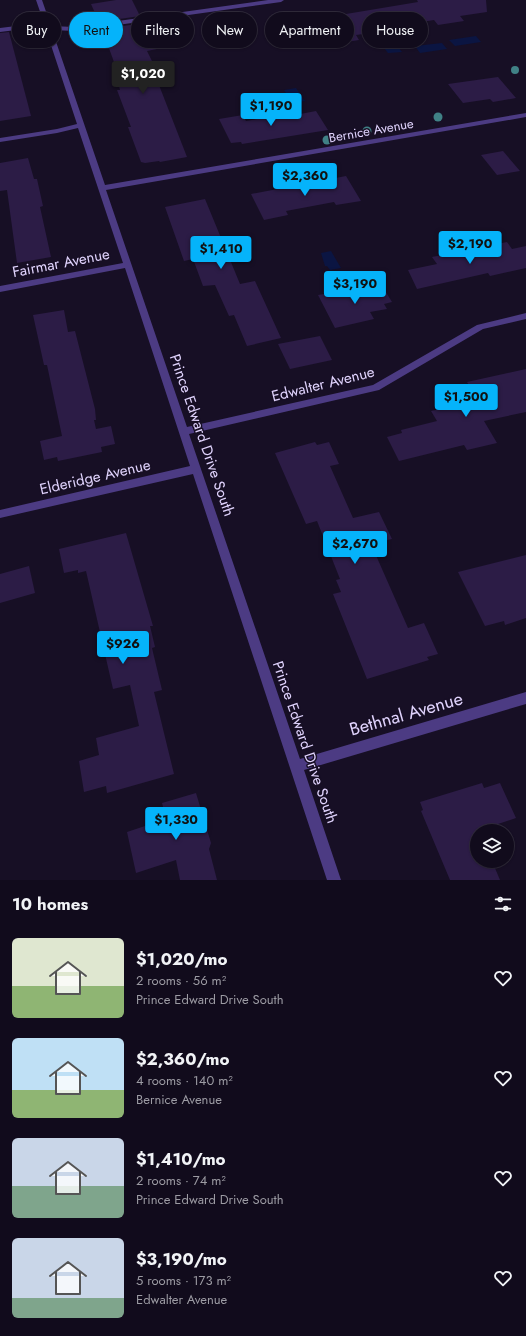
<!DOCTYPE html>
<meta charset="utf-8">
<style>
:root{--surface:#110b1c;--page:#1e1929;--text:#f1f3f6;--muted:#9c9ba3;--line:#302b3b;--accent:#05b3fa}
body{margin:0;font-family:Jost,sans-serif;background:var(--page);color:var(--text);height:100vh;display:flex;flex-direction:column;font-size:15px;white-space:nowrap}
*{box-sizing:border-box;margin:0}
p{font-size:13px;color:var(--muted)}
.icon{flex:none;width:22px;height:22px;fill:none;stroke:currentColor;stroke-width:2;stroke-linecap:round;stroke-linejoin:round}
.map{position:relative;height:880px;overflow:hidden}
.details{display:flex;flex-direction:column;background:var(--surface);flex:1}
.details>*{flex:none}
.guide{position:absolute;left:12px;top:12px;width:502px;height:36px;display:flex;gap:8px}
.buttons{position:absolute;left:470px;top:824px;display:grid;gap:8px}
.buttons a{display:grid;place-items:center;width:44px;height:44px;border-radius:50%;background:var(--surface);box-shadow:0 1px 3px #0004,0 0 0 1px var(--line);font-size:20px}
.price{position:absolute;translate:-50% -34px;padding:0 9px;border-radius:4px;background:var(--accent);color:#111;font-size:13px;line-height:26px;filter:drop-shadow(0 1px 2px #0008)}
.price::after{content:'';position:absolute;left:50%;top:24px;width:12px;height:9px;margin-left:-6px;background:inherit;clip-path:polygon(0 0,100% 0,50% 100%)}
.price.current{background:#222;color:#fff}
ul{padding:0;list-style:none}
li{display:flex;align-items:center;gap:12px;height:100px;padding:0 12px}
li span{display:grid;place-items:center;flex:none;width:112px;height:80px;border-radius:6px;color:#555}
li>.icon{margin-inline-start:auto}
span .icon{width:48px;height:48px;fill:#fffc;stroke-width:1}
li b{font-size:17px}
h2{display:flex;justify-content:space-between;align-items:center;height:48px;padding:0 12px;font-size:17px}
.chip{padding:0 14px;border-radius:18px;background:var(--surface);box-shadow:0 1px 3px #0004,0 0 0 1px var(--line);font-size:14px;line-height:36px}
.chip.current{background:var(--accent);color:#111}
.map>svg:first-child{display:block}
.water{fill:#0b1542}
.building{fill:#2c1c46}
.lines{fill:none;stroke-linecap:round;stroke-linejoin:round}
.minor{fill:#4c3b83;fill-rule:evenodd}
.tree{fill:#408186}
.labels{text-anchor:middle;stroke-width:3;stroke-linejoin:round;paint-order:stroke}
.far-street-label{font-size:13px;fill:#e1d4fe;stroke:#170f25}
.street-label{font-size:15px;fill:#e1d4fe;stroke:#170f25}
.near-street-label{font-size:18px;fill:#e1d4fe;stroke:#170f25}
</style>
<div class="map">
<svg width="526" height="880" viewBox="0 0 526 880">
<rect width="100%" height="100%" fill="#170f25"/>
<g class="water">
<path d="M 476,36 L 481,42 L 455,46 L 449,40 Z"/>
<path d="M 391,38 L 402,52 L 388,53 L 378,40 Z"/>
<path d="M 442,43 L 447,49 L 420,53 L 415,46 Z"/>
<path d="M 296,88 L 305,101 L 292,103 L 284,90 Z"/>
<path d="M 331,251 L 341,268 L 330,270 L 327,266 L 325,266 L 321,253 Z"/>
</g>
<g class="building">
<path d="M 116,0 L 132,0 L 140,16 L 99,22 L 91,4 Z"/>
<path d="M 417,0 L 486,0 L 487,12 L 460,16 L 464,21 L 438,25 L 434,20 L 390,27 L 382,29 L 384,31 L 356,35 L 359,40 L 334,44 L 316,19 L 418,2 Z"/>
<path d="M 144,23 L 157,49 L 147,51 L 152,61 L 150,62 L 187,157 L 160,162 L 159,161 L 145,163 L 141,162 L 128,127 L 131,127 L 117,90 L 120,90 L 116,74 L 118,73 L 102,29 Z"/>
<path d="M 9,32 L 31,116 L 0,121 L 0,33 Z"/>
<path d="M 498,77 L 516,98 L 493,102 L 490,99 L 463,103 L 448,84 Z"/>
<path d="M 316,111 L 328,130 L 242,144 L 241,142 L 231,143 L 219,119 L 243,115 L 246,121 L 273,116 L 274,119 Z"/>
<path d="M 503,151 L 520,171 L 497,175 L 481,155 Z"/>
<path d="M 28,158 L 34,179 L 37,179 L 43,206 L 40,207 L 51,257 L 17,263 L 7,190 L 0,191 L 0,163 Z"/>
<path d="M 346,176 L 361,201 L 336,205 L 334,202 L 286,211 L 288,215 L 264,220 L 251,194 Z"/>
<path d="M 205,199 L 240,284 L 255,281 L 281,338 L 247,346 L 234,315 L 229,316 L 215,285 L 203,286 L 193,259 L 184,261 L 165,207 Z"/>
<path d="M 507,242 L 512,249 L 526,246 L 526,268 L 490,276 L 488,273 L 417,289 L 408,270 L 437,264 L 432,257 Z"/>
<path d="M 381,284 L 392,302 L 384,304 L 387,309 L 370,312 L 374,319 L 335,328 L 318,295 Z"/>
<path d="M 64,310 L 68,332 L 75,331 L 95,409 L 96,420 L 94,420 L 96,429 L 111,426 L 115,444 L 101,447 L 102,452 L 58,461 L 57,457 L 44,460 L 40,441 L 62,436 L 47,365 L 44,365 L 33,315 Z"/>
<path d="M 320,336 L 332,360 L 290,369 L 278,344 Z"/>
<path d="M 526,369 L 526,412 L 484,421 L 497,443 L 467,450 L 464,445 L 399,461 L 387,437 L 402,433 L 401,430 L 437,421 L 431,411 L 478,401 L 467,382 Z"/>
<path d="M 315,442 L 317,445 L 329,442 L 339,464 L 330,466 L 353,518 L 379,512 L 392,539 L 371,544 L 408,628 L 424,623 L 438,654 L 427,657 L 429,660 L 367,679 L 333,594 L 341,592 L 336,580 L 340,579 L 317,521 L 306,524 L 275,453 Z"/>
<path d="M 126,533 L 153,626 L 150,626 L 155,647 L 152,648 L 162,690 L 154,692 L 174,774 L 107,793 L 106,786 L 84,792 L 79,761 L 99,755 L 96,738 L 139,726 L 130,685 L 113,689 L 86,571 L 78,573 L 78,570 L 64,573 L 59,549 Z"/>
<path d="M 526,555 L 526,618 L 505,625 L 504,621 L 485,626 L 458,572 Z"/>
<path d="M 29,566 L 35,593 L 0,603 L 0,574 Z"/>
<path d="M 482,783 L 484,788 L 500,783 L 516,818 L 477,831 L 477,861 L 492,861 L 500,880 L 450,880 L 421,811 L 423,810 L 420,802 Z"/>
<path d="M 196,793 L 211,843 L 209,849 L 217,880 L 180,880 L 176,860 L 136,873 L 127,832 L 166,819 L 162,803 Z"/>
</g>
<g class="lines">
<path class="minor" d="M 36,0 L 42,0 L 51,26 L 75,27 L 268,0 L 284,0 L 281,2 L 75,31 L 52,30 L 105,185 L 526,113 L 526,117 L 106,190 L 187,427 L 373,385 L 477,325 L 526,313 L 526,319 L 483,329 L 379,390 L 189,434 L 300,759 L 526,692 L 526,704 L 304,770 L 341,880 L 327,880 L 193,474 L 0,518 L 0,510 L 190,466 L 125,268 L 0,292 L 0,286 L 123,263 L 78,128 L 57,133 L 0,142 L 0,138 L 57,129 L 77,124 L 46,30 L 24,29 L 0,32 L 0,28 L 24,25 L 45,26 Z"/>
</g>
<g class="tree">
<circle cx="515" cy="70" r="4"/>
<circle cx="438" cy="117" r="4.5"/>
<circle cx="367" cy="131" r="4.5"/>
<circle cx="327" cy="140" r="4.5"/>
</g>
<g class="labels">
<g class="far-street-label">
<text transform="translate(371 130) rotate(-10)" y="5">Bernice Avenue</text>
</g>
<g class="street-label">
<text transform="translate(61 263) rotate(-11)" y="5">Fairmar Avenue</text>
<text transform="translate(323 384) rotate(-14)" y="5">Edwalter Avenue</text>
<text transform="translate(202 435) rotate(71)" y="5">Prince Edward Drive South</text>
<text transform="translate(95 477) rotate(-13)" y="5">Elderidge Avenue</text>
<text transform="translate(305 742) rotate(71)" y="5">Prince Edward Drive South</text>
</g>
<g class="near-street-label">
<text transform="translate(406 714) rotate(-16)" y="6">Bethnal Avenue</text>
</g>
</g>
</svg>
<div class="buttons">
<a><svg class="icon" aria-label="layers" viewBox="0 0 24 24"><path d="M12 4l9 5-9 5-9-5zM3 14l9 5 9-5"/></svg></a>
</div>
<b class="price current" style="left:143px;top:95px">$1,020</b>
<b class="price" style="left:271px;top:127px">$1,190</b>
<b class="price" style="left:305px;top:197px">$2,360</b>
<b class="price" style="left:470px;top:265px">$2,190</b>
<b class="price" style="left:221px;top:270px">$1,410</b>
<b class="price" style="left:355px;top:305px">$3,190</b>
<b class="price" style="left:466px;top:418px">$1,500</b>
<b class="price" style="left:355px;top:565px">$2,670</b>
<b class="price" style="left:123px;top:665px">$926</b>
<b class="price" style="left:176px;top:841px">$1,330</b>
<div class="guide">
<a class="chip">Buy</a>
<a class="chip current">Rent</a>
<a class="chip">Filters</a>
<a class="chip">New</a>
<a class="chip">Apartment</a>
<a class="chip">House</a>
</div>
</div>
<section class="details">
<h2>10 homes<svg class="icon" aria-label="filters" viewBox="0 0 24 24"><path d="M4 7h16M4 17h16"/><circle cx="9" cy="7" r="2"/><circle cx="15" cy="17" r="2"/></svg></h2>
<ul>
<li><span style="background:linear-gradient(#dfe7d0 60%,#8fb573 0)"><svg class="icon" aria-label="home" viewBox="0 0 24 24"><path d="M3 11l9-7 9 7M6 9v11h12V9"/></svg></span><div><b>$1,020/mo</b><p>2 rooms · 56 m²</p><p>Prince Edward Drive South</p></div><svg class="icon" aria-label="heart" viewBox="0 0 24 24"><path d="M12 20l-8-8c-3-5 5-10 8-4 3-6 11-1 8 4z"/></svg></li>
<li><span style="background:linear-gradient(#bfe0f5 65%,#8fb573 0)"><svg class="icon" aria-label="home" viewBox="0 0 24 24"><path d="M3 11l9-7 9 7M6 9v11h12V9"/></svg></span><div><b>$2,360/mo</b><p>4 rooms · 140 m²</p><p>Bernice Avenue</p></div><svg class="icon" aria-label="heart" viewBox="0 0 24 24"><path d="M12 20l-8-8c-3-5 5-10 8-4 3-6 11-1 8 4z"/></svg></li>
<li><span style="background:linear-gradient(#c9d6e8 60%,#7fa58c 0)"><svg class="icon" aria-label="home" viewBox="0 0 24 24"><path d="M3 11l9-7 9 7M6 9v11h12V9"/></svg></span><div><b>$1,410/mo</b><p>2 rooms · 74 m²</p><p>Prince Edward Drive South</p></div><svg class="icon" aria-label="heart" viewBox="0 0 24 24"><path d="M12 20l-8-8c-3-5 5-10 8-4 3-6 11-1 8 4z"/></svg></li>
<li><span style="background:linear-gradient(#c9d6e8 75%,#7fa58c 0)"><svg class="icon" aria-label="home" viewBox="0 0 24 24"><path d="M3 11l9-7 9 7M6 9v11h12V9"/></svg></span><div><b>$3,190/mo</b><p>5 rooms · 173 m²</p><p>Edwalter Avenue</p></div><svg class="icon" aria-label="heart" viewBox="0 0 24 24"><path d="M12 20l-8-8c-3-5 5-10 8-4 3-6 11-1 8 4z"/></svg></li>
</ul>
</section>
